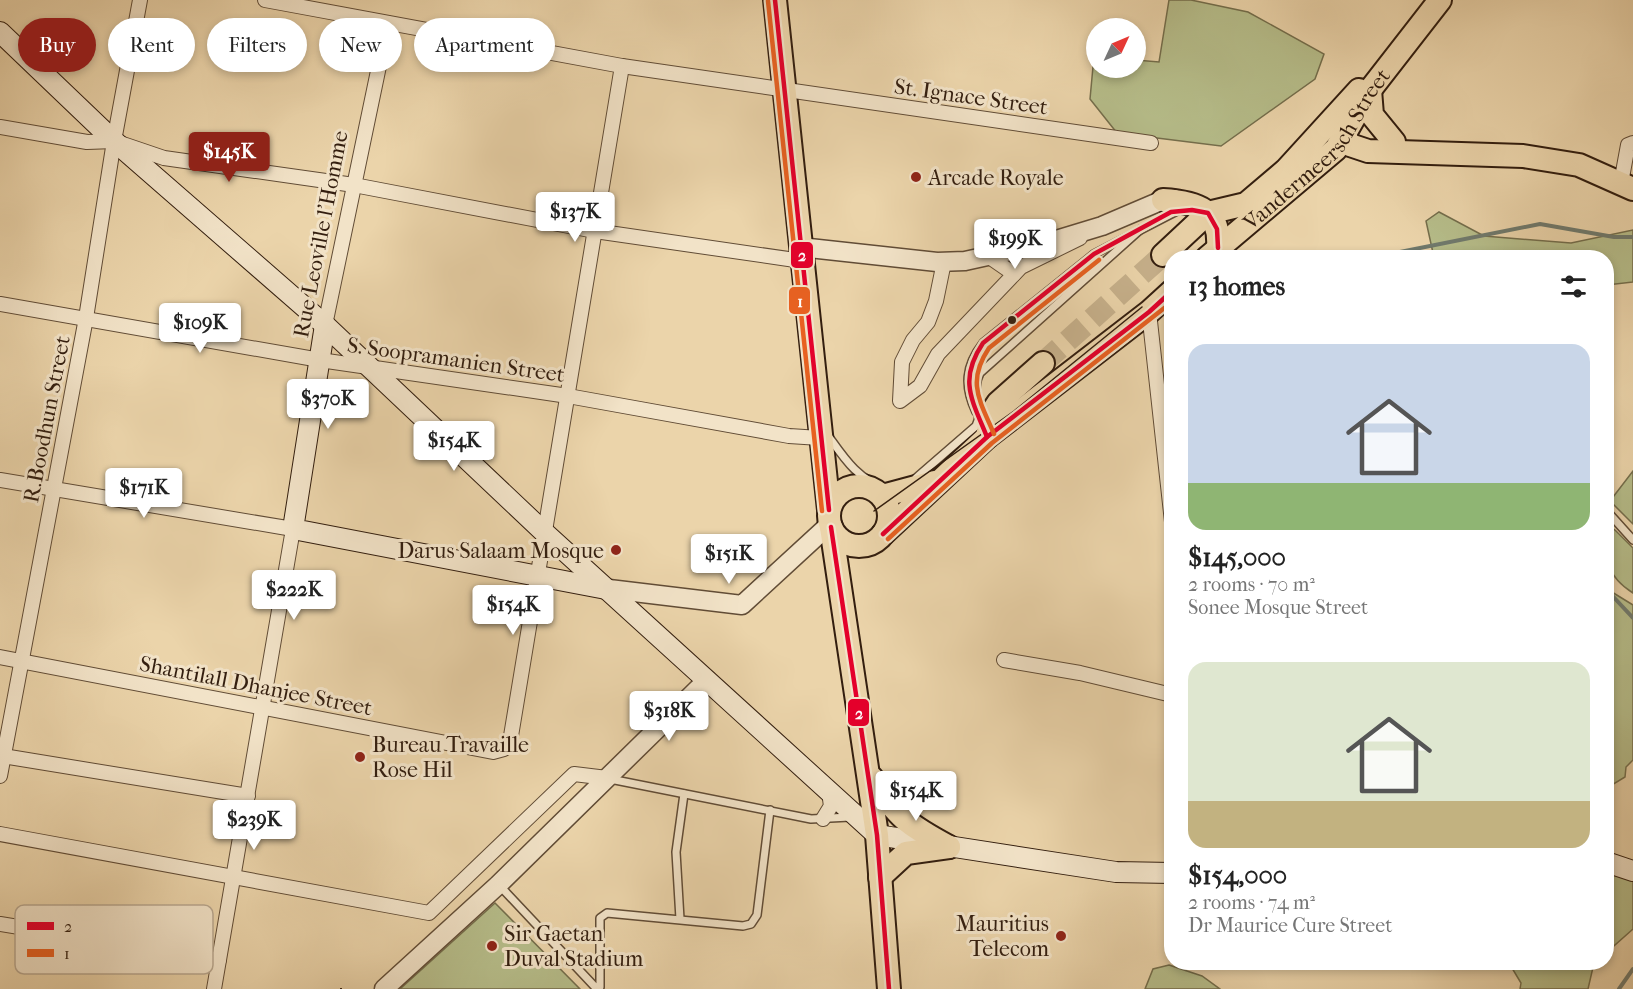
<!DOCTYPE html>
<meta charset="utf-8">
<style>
:root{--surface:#fff;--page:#f2f2f2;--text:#222;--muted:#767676;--accent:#8f2418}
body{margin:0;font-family:"IM FELL French Canon",serif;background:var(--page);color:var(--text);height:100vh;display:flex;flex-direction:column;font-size:22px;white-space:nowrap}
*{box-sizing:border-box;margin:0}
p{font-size:20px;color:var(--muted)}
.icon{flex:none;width:33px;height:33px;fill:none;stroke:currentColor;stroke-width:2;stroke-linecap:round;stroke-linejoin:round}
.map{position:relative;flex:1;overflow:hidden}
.drawer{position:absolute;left:1164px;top:250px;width:450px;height:720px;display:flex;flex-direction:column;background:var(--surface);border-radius:24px;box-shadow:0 3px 9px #0003}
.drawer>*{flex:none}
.banner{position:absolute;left:18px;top:18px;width:570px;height:54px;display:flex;gap:12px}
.needle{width:39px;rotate:46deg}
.controls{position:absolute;left:1086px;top:18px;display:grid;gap:12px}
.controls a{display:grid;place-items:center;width:60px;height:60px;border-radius:50%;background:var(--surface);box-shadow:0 3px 9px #0003;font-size:30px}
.price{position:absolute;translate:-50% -51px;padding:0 14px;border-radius:6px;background:#fff;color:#222;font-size:20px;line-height:39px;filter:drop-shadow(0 2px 3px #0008)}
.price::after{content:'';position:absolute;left:50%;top:36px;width:18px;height:14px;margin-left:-9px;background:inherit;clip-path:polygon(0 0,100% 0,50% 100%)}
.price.selected{background:var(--accent);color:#fff}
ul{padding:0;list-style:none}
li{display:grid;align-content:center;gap:12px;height:318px;padding:0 24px}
li span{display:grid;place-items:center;height:186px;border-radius:18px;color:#555}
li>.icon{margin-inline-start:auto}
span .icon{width:108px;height:108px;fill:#fffc;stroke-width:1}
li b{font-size:26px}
h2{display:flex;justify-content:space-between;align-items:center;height:72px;padding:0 24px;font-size:26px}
.pill{padding:0 21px;border-radius:27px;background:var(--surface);box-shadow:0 3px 9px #0003;font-size:21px;line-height:54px}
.pill.selected{background:var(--accent);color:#fff}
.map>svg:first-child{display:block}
.green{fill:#b6bd8a;stroke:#746e4c;stroke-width:1.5}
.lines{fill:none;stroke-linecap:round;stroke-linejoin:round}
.stream{stroke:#707a6d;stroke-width:4}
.primary-tunnel{stroke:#c6b08b;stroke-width:22;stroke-dasharray:22 11;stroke-linecap:butt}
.service-casing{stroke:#614c36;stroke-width:10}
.minor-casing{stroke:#614c36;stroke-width:16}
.tertiary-casing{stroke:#614c36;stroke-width:21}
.secondary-casing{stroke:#331e0f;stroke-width:22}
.primary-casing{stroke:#331e0f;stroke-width:26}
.path{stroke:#331e0f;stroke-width:2;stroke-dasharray:4.5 3;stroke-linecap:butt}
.service{stroke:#f2e3c8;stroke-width:7}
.minor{stroke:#f2e3c8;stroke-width:14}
.tertiary{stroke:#f2e3c8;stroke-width:18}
.secondary{stroke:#f2e3c8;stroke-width:20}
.primary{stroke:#ebd4aa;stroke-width:22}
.tram{stroke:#331e0f;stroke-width:1.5}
.bus-1-casing{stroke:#f2e3c8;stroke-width:9}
.bus-2-casing{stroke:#f2e3c8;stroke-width:9}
.bus-1{stroke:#e4002b;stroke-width:4.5}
.bus-2{stroke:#e86121;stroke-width:4.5}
.poi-dot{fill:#8f2418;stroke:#f2e3c8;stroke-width:2}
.bus-dot{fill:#331e0f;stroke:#f2e3c8;stroke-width:2}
.labels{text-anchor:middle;stroke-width:6;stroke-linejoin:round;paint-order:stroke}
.street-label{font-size:22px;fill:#331e0f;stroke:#f2e3c8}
.poi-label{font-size:22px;fill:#331e0f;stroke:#f2e3c8;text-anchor:start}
.key{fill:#f2e3c8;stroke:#b9a890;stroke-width:1.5}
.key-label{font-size:16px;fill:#331e0f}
.line-badge{stroke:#f2e3c8;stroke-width:2}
.badge-label{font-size:16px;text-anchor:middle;font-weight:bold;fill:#fff}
</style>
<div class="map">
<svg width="1633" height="989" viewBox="0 0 1633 989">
<rect width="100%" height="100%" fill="#ebd4aa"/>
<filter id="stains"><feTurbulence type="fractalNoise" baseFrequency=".00333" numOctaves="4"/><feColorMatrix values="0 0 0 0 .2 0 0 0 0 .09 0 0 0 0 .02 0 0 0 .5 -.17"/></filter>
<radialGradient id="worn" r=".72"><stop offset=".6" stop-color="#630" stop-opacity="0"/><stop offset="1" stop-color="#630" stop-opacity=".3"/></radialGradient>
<g class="green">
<path d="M 1169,0 L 1191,0 L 1248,12 L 1324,54 L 1315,79 L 1221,146 L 1117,133 L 1090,99 L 1094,56 L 1096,68 L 1136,68 L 1136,60 L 1159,62 Z"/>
<path d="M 1439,212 L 1484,236 L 1571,243 L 1633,230 L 1633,282 L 1607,285 L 1606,258 L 1442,258 L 1433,253 L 1426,221 Z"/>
<path d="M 1633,471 L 1633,524 L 1610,501 Z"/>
<path d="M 1607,525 L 1615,530 L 1633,548 L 1633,593 C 1603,574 1606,556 1607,525 Z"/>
<path d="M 1607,589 L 1633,605 L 1633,760 L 1626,767 L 1625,777 L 1607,788 Z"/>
<path d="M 1607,843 L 1608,864 L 1633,882 L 1633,929 L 1607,952 Z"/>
<path d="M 495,903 L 580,989 L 400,989 Z"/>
<path d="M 1509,963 L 1594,963 L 1588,989 L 1520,989 L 1521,983 Z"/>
<path d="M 1169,965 L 1202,976 L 1220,989 L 1145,989 L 1153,969 Z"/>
</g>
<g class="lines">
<g class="stream">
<path d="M 1394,258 L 1400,252 L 1540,224 L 1614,237 L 1633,237"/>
<path d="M 1606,589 L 1633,618"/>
<path d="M 1619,989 L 1633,969"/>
</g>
<path class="primary-tunnel" d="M 1043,363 L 1163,255"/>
<g class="service-casing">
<g id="service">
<path d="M 976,412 C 964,386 965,366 983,343 L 1094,254 L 1179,210"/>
<path d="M 829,437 C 844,458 859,481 886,488"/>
<path d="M 916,478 L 976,426 C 985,409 970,391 980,373 L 1141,229"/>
<path d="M 1606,510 L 1633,540"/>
<path d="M 610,779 L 811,819 L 850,817"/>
<path d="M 500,886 L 596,988 L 600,987 L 600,918 L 607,913 L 743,926 L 751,924 L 757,915 L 770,810"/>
<path d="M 680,919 L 676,852 L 684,794"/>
</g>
</g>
<g class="minor-casing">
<g id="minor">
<path d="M 265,0 L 622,66 L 1151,143"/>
<path d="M 0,127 L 87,142 L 114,141 L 164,158 L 354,185 L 595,231 L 802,261"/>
<path d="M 1621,183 L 1628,145 L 1633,143"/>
<path d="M 988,256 L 1014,274"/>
<path d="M 944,262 L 936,301 L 928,322 L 913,340 L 902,362 L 900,401 L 920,386 L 938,354 L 1021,267 L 1080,238"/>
<path d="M 0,304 L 320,360 L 568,396 L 789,436 L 820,438"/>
<path d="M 1149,312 L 1172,522"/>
<path d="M 325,325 L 388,23"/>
<path d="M 0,480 L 293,529 L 214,989"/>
<path d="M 0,657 L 493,752 L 504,749 L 510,742 L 622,66"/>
<path d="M 1004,660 L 1080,673 L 1172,695"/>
<path d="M 3,756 L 248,796"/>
<path d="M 0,776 L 86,318 L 114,141 L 140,0"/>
<path d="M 823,819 L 831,806 L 829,792"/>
<path d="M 0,834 L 429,913 L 574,774 L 607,778"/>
<path d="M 0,924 L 219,960"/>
</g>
</g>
<g class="tertiary-casing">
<g id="tertiary">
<path d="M 800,247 L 937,262 L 965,261 L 1046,243 L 1102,226 L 1163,200 L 1174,199"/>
<path d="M 609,589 L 742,605 L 830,524"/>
<path d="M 384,989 L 498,885 L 707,680"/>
</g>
</g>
<g class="secondary-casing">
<g id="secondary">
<path d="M 0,32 L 114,141 L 325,325 L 546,534 L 877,835 L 1116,872 L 1172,873"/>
<path d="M 325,325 L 293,529 L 606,589"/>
<path d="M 1606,862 L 1633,871"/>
</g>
</g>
<g class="primary-casing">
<g id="primary">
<path d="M 775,0 L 829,510"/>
<path d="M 1370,90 L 1372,115 L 1394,142"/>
<path d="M 1338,125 L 1350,145 L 1368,151 L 1523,156 L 1579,165 L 1633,189"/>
<path d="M 1163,200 C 1196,202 1221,209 1218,248"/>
<path d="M 1163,255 L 1208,213 L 1246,204 L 1286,170 L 1359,90"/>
<path id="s1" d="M 1207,258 L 1336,149 L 1370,90 L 1440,0"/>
<path d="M 987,437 L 992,412 L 998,403 L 1043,363"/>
<circle cx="859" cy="516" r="30"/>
<path d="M 882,496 L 934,482"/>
<path d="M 831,527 L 877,835 L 889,989"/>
<path d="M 883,534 L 987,437 L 1149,312 L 1172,291"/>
<path d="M 872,778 C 897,817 908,825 949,847"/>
<path d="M 880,877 L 906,853 L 949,847"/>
</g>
</g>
<path class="path" d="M 341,989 L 341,988"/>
<use href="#service" class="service"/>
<use href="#minor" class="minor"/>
<use href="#tertiary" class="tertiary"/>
<use href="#secondary" class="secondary"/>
<use href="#primary" class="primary"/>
<path class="tram" d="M 874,511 L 1014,411 L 1142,307"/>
<g class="bus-1-casing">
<g id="bus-1">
<path d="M 775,0 L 829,510"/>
<path d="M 987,437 C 972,400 958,380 983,343 L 1094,254 L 1171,212 L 1192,210 L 1208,213 L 1217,229 L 1218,248"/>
<path d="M 831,527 L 877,835 L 889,989"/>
<path d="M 883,534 L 987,437 L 1149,312 L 1172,291"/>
</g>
</g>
<g class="bus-2-casing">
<g id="bus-2">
<path d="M 768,1 L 822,511"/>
<path d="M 994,434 C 980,401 966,382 989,348 L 1099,260"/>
<path d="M 888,539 L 992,443 L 1172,302"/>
</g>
</g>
<use href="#bus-1" class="bus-1"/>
<use href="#bus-2" class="bus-2"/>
</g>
<g class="poi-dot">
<circle cx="916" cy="177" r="6"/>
<circle cx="616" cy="550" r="6"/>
<circle cx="360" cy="757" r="6"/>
<circle cx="1061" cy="936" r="6"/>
<circle cx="492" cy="946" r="6"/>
</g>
<circle class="bus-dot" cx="1012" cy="320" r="5"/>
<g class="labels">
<g class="street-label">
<text transform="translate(971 96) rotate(8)" y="8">St. Ignace Street</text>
<text dy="8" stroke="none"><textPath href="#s1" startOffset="156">Vandermeersch Street</textPath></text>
<text transform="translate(320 234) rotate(-79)" y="8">Rue Leoville l'Homme</text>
<text transform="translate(456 359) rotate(8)" y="8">S. Soopramanien Street</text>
<text transform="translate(46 419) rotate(-79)" y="8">R.Boodhun Street</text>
<text transform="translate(256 685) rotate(11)" y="8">Shantilall Dhanjee Street</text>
</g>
<g class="poi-label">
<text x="928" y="185">Arcade Royale</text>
<text x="604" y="558" text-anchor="end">Darus Salaam Mosque</text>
<text x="372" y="752">Bureau Travaille<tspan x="372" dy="25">Rose Hil</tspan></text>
<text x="1049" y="931" text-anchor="end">Mauritius<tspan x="1049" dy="25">Telecom</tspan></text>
<text x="504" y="941">Sir Gaetan<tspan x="504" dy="25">Duval Stadium</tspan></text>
</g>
</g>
<rect x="15" y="905" width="198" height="69" rx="9" class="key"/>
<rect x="27" y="922" width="27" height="8" fill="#e4002b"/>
<rect x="27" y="949" width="27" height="8" fill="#e86121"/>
<g class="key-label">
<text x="64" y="932">2</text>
<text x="64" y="959">1</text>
</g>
<g class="line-badge">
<rect x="790" y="241" width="24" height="28" rx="6" fill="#e4002b"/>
<rect x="788" y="286" width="23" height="29" rx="6" fill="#e86121"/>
<rect x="847" y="698" width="23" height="29" rx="6" fill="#e4002b"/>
</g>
<g class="badge-label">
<text x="802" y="261">2</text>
<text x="800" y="307">1</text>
<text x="859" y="719">2</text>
</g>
<rect width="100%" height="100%" filter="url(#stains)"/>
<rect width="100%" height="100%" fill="url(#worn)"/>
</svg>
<div class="controls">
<a><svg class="needle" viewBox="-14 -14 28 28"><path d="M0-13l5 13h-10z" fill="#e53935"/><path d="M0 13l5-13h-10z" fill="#767676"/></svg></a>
</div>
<b class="price selected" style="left:229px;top:183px">$145K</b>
<b class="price" style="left:575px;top:243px">$137K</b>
<b class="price" style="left:1015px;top:270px">$199K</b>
<b class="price" style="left:200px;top:354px">$109K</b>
<b class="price" style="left:328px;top:430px">$370K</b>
<b class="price" style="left:454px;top:472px">$154K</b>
<b class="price" style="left:144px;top:519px">$171K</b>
<b class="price" style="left:729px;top:585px">$151K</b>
<b class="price" style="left:294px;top:621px">$222K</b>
<b class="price" style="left:513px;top:636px">$154K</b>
<b class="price" style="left:669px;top:742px">$318K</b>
<b class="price" style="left:916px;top:822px">$154K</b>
<b class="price" style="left:254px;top:851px">$239K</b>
<div class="banner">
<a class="pill selected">Buy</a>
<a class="pill">Rent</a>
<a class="pill">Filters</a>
<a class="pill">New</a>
<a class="pill">Apartment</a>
</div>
<section class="drawer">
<h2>13 homes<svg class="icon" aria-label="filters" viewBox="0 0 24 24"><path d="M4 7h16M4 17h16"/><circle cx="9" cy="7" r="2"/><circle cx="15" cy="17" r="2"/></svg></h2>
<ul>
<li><span style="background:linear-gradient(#c9d6e8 75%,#8fb573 0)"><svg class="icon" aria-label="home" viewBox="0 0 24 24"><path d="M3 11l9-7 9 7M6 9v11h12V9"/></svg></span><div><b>$145,000</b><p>2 rooms · 70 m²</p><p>Sonee Mosque Street</p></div></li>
<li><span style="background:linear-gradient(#dfe7d0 75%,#c2b280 0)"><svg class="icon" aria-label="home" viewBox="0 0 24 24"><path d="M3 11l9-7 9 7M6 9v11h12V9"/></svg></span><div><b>$154,000</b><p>2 rooms · 74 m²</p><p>Dr Maurice Cure Street</p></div></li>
</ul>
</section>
</div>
